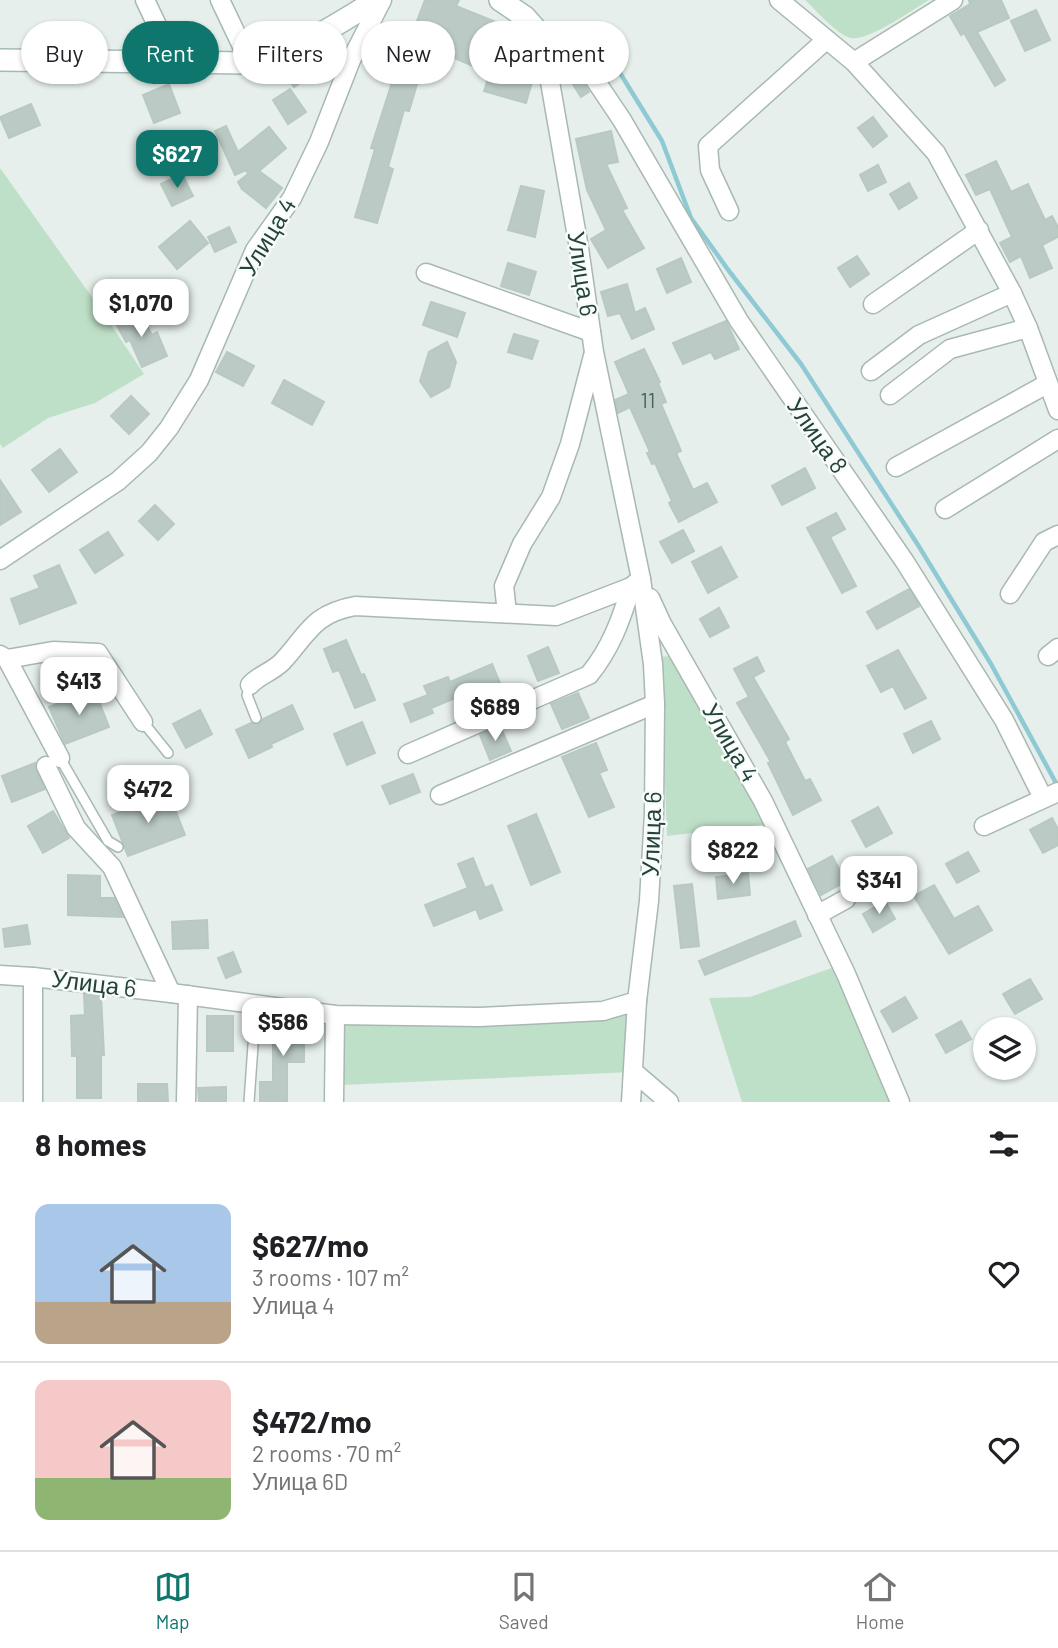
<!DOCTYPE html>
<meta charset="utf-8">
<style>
:root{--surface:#fff;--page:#f6f6f6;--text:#202124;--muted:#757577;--line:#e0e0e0;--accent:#0f766e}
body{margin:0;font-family:Barlow,sans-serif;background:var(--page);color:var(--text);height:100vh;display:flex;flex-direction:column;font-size:26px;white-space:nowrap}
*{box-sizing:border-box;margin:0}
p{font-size:23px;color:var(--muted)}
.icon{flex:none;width:38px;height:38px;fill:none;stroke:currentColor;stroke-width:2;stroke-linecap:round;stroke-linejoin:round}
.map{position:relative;height:1102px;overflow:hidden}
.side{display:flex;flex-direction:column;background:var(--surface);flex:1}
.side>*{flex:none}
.guide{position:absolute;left:21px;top:21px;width:700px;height:63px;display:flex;gap:14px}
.fabs{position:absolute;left:973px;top:1017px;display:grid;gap:14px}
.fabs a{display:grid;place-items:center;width:63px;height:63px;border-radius:50%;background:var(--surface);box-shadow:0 2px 5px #0004;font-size:35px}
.price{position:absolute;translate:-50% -60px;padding:0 16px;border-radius:14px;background:#fff;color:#222;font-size:23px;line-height:46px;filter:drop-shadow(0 2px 4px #0008)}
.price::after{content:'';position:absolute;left:50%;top:42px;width:21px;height:16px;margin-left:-10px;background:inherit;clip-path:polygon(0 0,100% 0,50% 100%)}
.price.selected{background:var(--accent);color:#fff}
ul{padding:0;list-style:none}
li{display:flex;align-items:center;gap:21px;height:175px;padding:0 35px}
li+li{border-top:2px solid var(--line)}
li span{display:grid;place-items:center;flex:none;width:196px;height:140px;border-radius:14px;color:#555}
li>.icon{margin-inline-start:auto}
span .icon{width:84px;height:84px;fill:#fffc;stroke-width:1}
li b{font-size:30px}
h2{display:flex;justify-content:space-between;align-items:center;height:84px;padding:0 35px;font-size:30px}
.tag{padding:0 24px;border-radius:32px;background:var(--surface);box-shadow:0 2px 5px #0004;font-size:24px;line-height:63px}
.tag.selected{background:var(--accent);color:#fff}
.menu{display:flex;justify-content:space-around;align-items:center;height:98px;border-top:2px solid var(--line);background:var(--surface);font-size:19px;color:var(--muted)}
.menu a{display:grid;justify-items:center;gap:4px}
.menu .selected{color:var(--accent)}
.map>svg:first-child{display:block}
.green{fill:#bfe0c8}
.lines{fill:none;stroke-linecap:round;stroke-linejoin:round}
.stream{stroke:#8ec9d4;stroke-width:4.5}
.building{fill:#bbcac4;stroke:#b8c9c2;stroke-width:2}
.lane-casing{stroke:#a8b8b2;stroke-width:12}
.street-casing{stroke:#a8b8b2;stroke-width:21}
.secondary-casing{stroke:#a4bbb3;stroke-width:24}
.lane{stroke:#fff;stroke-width:9}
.street{stroke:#fff;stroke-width:18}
.secondary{stroke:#fff;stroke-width:21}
.labels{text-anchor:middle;stroke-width:5;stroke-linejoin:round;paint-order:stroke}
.number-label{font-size:21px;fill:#4a645c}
.street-label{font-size:24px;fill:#24423a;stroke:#f7fbf9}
</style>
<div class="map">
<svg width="1058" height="1102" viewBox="0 0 1058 1102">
<rect width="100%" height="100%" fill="#e6efeb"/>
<g class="green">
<path d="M 805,0 L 929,0 C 912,10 869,41 851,38 C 837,35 816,10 805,0 Z"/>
<path d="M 0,168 L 101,310 L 144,374 L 95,403 L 48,418 L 3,448 L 0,444 Z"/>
<path d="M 677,655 L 769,824 L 667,836 L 660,657 Z"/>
<path d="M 840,965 L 897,1102 L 742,1102 L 709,998 L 750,997 Z"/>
<path d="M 631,1014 L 631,1072 L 341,1085 L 343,1028 L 348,1024 L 601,1019 Z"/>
</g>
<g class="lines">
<path class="stream" d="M 591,26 L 662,141 L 691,218 L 729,271 L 801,364 L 918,545 L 991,664 L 1056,783"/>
</g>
<g class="building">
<path d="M 425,0 L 459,0 L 456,6 L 496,22 L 483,53 L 536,68 L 526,103 L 484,91 L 490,73 L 454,58 L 457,51 L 430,40 L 409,111 L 404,110 L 388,167 L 393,169 L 377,223 L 355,217 L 375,149 L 371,148 L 396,70 L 386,67 L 396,38 L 409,42 Z"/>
<path d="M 969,0 L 1001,0 L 1009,18 L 977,32 L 1005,80 L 995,86 L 964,33 L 961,35 L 950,16 L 970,4 Z"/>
<path d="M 1036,10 L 1050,40 L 1025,51 L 1011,21 Z"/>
<path d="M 566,56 L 589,92 L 581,97 L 558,61 Z"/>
<path d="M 304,57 L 315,73 L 294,87 L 283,71 Z"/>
<path d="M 169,84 L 180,113 L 154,123 L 143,95 Z"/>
<path d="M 290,89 L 306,112 L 288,124 L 273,100 Z"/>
<path d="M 31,104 L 40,125 L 9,138 L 0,117 Z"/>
<path d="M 873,117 L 887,136 L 873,147 L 858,128 Z"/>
<path d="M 226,126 L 238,152 L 269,127 L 286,148 L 259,171 L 282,188 L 266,208 L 242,189 L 238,182 L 248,174 L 246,170 L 235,175 L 215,131 Z"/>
<path d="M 611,131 L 618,162 L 606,164 L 627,208 L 622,210 L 644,248 L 608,268 L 591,239 L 606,230 L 587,190 L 576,139 Z"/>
<path d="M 996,161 L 1011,192 L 1028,184 L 1045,220 L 1052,216 L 1058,227 L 1058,237 L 1042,245 L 1052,268 L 1030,278 L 1021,256 L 1010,262 L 1000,243 L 1012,237 L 990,189 L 976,195 L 966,175 Z"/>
<path d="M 878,165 L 886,182 L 868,191 L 860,175 Z"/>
<path d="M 182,174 L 193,196 L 172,206 L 161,184 Z"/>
<path d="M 909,183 L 917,198 L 899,209 L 890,194 Z"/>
<path d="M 521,186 L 544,191 L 535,237 L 508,230 Z"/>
<path d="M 190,221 L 208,243 L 177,269 L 159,247 Z"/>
<path d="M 229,227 L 236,242 L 215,252 L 208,237 Z"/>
<path d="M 857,256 L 869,274 L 850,287 L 838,268 Z"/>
<path d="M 681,258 L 691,282 L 667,293 L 657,269 Z"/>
<path d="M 508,263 L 536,272 L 529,295 L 501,286 Z"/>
<path d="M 627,284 L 635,313 L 645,308 L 654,329 L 632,339 L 620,313 L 608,316 L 601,292 Z"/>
<path d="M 431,302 L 465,313 L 457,337 L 423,325 Z"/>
<path d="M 138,310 L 152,335 L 157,332 L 167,356 L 142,367 L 130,340 L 126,342 L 115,322 Z"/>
<path d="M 726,321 L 739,349 L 715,359 L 711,352 L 683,364 L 673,343 Z"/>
<path d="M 514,334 L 538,341 L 532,359 L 508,352 Z"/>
<path d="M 447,342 L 456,362 L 449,387 L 431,397 L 420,381 L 429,352 Z"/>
<path d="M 644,349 L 660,382 L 658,383 L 666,402 L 661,404 L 681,451 L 676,453 L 693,490 L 707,483 L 717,502 L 679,522 L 669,503 L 672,501 L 655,463 L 652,464 L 647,453 L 650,452 L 630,407 L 618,413 L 615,400 L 629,394 L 615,362 Z"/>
<path d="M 227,352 L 254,366 L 243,386 L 216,372 Z"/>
<path d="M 284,380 L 324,402 L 312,425 L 272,403 Z"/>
<path d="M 131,396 L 149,414 L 129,434 L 111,416 Z"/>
<path d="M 60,449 L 77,472 L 49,492 L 32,470 Z"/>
<path d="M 805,468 L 815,488 L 782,505 L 772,486 Z"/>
<path d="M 0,480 L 21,512 L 0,525 Z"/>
<path d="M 155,505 L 174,524 L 158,540 L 139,521 Z"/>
<path d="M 836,513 L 845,529 L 830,537 L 856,586 L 842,593 L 807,528 Z"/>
<path d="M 683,530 L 694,551 L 672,563 L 660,542 Z"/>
<path d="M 108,532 L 123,555 L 95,573 L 80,550 Z"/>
<path d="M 721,547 L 737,577 L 708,593 L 692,562 Z"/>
<path d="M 59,565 L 76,603 L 20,624 L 11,599 L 40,588 L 34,576 Z"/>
<path d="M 909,589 L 919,606 L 877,629 L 867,612 Z"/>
<path d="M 719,608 L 729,627 L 710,637 L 700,619 Z"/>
<path d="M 346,640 L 361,675 L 364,674 L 375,700 L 355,708 L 339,670 L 333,672 L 324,649 Z"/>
<path d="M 548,647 L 559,673 L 538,681 L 528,656 Z"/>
<path d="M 898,650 L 926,698 L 905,709 L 893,686 L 881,692 L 867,666 Z"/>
<path d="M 757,657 L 764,671 L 753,677 L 789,739 L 785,742 L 805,781 L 810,779 L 821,800 L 793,815 L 768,763 L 771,762 L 737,703 L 749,697 L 734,669 Z"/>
<path d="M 492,664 L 502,688 L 475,699 L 472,691 L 431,708 L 433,713 L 411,722 L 404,704 L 428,695 L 424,686 L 448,677 L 450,682 Z"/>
<path d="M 94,689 L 109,727 L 65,744 L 49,707 Z"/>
<path d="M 578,693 L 589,718 L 562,729 L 551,704 Z"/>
<path d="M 292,705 L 303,729 L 271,744 L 272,747 L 249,758 L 236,730 L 251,723 L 259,724 L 263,719 Z"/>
<path d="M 200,710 L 212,734 L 186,748 L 173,724 Z"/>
<path d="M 931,721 L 940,739 L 913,753 L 904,734 Z"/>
<path d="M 362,722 L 375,753 L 347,765 L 334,734 Z"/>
<path d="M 500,726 L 511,751 L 490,760 L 480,735 Z"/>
<path d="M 596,743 L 607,770 L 599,773 L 614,807 L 589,817 L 562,757 Z"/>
<path d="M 35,763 L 36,771 L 45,789 L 12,802 L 2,776 Z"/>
<path d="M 413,774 L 420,792 L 390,804 L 382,786 Z"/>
<path d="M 169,794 L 185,835 L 128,856 L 112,815 Z"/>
<path d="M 878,807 L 892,833 L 866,847 L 852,821 Z"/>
<path d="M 53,811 L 69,838 L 43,853 L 28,826 Z"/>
<path d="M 536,814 L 560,872 L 531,885 L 508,826 Z"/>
<path d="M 1052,818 L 1058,829 L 1058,845 L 1043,853 L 1030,830 Z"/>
<path d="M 968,852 L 979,871 L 957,883 L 946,864 Z"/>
<path d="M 832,856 L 846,881 L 821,895 L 808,869 Z"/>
<path d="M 473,858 L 485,888 L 492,885 L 502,910 L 480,919 L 476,909 L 434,926 L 425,905 L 468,888 L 458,864 Z"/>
<path d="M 748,873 L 750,895 L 718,899 L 716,877 Z"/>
<path d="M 68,875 L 100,876 L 100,898 L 114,898 L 123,917 L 68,915 Z"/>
<path d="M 692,884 L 699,946 L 681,948 L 674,886 Z"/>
<path d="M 934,885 L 954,919 L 978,906 L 992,930 L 949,954 L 914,896 Z"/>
<path d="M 885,901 L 895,919 L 873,932 L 863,914 Z"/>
<path d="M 207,920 L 208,948 L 173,949 L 172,922 Z"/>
<path d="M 795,921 L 801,936 L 705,975 L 699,961 Z"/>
<path d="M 27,925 L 30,944 L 5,947 L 3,929 Z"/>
<path d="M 233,952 L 241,972 L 226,978 L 218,958 Z"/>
<path d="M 1030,979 L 1042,999 L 1015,1014 L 1003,994 Z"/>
<path d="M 84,994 L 101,996 L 104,1055 L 101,1055 L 101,1098 L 77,1098 L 77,1056 L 72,1056 L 71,1016 L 85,1015 Z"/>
<path d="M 905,997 L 917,1018 L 893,1032 L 881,1011 Z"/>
<rect x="207" y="1016" width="26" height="35"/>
<path d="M 273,1018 L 315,1024 L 304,1024 L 304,1062 L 287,1062 L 287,1102 L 260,1102 L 260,1082 L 273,1082 Z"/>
<path d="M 961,1021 L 971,1039 L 946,1053 L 936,1035 Z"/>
<path d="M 138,1084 L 167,1084 L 168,1102 L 138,1102 Z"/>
<path d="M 226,1087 L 226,1102 L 199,1102 L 198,1088 Z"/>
</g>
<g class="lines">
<g class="lane-casing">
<g id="lane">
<path d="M 250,685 L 247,695 L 256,718"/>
<path d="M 143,722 L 168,753"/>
<path d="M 60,758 L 108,841 L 118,847"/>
<path d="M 249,1102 L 255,1017"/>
</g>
</g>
<g class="street-casing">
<g id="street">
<path d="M 145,0 L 175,63"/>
<path d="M 220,0 L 250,63"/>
<path d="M 779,0 L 854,62 L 936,153 L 1012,293 L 1028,328 L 1058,410"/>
<path d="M 854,62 L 953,0"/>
<path d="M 729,211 L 710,170 L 708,146 L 826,40"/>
<path d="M 426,273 L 591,332"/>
<path d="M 873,304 L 979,230"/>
<path d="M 871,371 L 919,335 L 1012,293"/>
<path d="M 890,395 L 950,349 L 1028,328"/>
<path d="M 896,467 L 1047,384"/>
<path d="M 945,509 L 1058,439"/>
<path d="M 0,560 L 118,481 L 149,453 L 169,428 L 199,380 L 255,250 L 292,198 L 319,142 L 351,60 L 382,0"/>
<path d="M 1010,594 L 1044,542 L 1058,535"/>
<path d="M 650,598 L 662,624 L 763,801 L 846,974 L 900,1102"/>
<path d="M 507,613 L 504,586 L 522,544 L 551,497 L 570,444 L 593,356"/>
<path d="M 0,655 L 7,659 L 60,758"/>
<path d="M 1048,656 L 1058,648"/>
<path d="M 7,659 L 53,651 L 98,653 L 143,722"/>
<path d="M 250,685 C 259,675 272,672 282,662 C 308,634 312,614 355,606 L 556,616 L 631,587 L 641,579"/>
<path d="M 408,754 L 589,675 C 611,648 621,620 631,587"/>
<path d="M 46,766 L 76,828 L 112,867 L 171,993"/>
<path d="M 440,795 L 655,704"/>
<path d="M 984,826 L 1058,792"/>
<path d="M 817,915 L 846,899"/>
<path d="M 0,975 L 33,977 L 171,993 L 335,1015 L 480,1017 L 603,1011 L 637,1001"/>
<path d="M 634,1072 L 669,1102"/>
<path d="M 33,1102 L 33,977"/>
<path d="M 186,1102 L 188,995"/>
<path d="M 334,1102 L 335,1015"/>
<path d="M 631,1102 L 637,1001 L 649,901 L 654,813 L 655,704 L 653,664 L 641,579 L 594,352 L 579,248 L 542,36 L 573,47 L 622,120 L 739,321 L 905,562 L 1004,720 L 1043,798"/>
</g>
</g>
<g class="secondary-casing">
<g id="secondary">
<path d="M 500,0 L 525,17 L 542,36"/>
<path d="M 0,60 L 250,63 C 297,52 336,24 377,0"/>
</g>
</g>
<use href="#lane" class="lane"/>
<use href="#street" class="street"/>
<use href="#secondary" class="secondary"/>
</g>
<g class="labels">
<g class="number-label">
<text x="648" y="408">11</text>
</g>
<g class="street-label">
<text transform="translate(268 237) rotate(-59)" y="8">Улица 4</text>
<text transform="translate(582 274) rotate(81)" y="8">Улица 6</text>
<text transform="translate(817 436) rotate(55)" y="8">Улица 8</text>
<text transform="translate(730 743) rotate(60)" y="8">Улица 4</text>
<text transform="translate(652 834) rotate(-88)" y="8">Улица 6</text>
<text transform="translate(94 984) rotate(7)" y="8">Улица 6</text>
</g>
</g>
</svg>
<div class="fabs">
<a><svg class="icon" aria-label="layers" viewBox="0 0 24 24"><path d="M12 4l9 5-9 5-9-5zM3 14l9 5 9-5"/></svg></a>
</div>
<b class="price selected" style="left:177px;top:190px">$627</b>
<b class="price" style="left:141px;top:339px">$1,070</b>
<b class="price" style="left:79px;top:717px">$413</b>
<b class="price" style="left:495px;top:743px">$689</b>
<b class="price" style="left:148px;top:825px">$472</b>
<b class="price" style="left:733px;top:886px">$822</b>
<b class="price" style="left:879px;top:916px">$341</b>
<b class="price" style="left:283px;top:1058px">$586</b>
<div class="guide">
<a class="tag">Buy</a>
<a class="tag selected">Rent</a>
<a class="tag">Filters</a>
<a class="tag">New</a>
<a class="tag">Apartment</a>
</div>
</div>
<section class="side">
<h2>8 homes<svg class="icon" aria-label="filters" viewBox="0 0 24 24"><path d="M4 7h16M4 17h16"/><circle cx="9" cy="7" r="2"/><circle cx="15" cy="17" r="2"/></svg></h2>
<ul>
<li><span style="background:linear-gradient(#a9c7e8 70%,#b9a48a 0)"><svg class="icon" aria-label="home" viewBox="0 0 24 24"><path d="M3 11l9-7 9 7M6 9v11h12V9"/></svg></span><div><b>$627/mo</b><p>3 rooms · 107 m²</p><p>Улица 4</p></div><svg class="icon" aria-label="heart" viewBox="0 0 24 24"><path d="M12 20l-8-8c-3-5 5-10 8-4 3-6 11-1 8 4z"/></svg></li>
<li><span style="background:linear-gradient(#f6c9c9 70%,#8fb573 0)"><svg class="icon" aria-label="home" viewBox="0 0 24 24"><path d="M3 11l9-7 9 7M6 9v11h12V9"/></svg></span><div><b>$472/mo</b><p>2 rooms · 70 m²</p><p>Улица 6D</p></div><svg class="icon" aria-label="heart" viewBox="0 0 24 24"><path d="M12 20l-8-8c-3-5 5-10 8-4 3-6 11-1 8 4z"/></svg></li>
</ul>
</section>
<nav class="menu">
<a class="selected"><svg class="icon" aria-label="map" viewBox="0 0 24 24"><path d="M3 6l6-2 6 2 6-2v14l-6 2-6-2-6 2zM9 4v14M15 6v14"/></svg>Map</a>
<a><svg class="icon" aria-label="saved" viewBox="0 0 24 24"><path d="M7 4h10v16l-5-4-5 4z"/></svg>Saved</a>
<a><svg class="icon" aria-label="home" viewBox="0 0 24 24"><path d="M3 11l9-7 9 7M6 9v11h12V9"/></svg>Home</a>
</nav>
